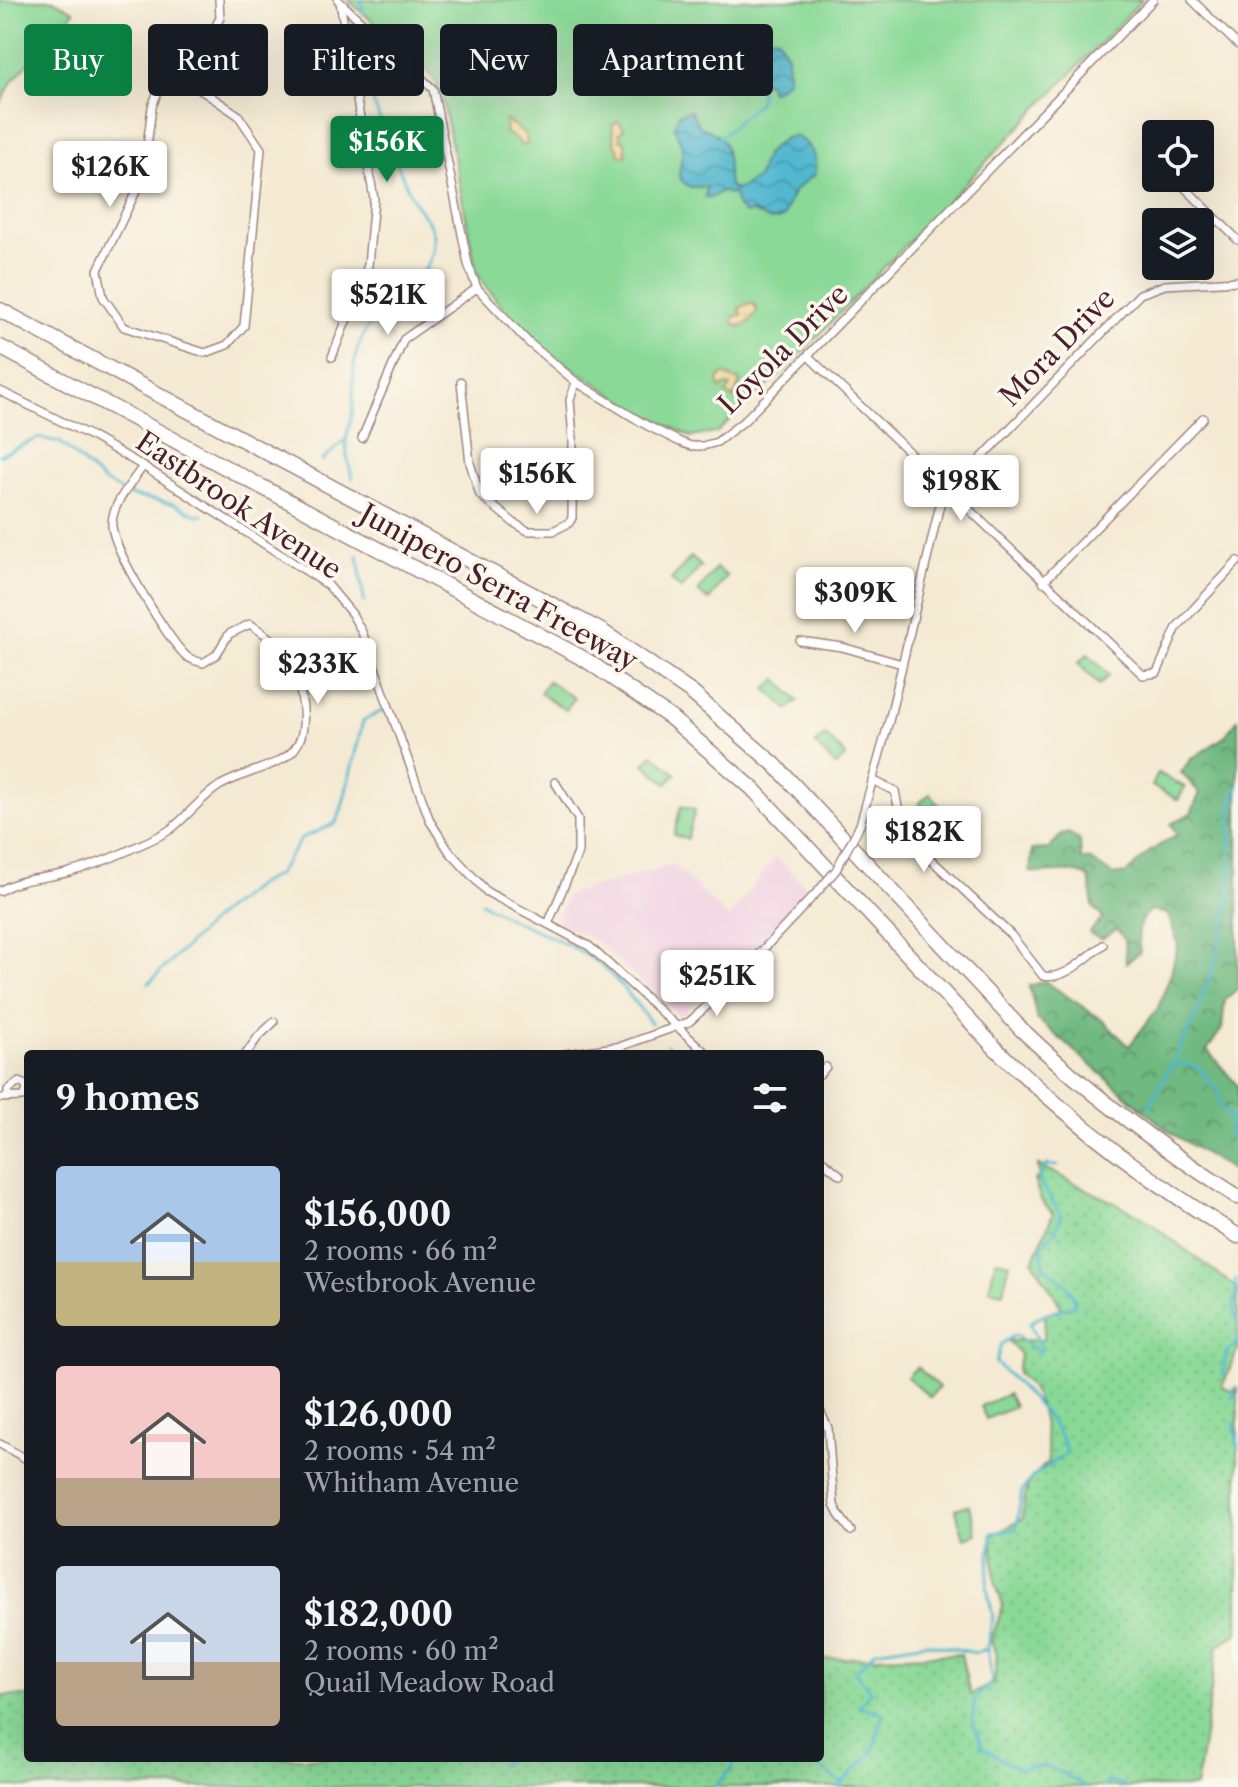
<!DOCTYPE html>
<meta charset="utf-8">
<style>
:root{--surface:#171b24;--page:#20242c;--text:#f1f3f6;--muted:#9ea1a6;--accent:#0b8043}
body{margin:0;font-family:"Libre Caslon Text",serif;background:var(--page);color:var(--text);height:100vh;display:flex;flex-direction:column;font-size:30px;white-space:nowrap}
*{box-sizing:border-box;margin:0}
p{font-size:26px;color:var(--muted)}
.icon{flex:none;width:44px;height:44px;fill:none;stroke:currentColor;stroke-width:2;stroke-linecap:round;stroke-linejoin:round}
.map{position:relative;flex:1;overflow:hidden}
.details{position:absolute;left:24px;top:1050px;width:800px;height:712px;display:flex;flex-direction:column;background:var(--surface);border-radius:8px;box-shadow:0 8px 32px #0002}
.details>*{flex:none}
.top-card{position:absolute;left:24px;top:24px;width:800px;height:72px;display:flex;gap:16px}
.buttons{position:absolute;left:1142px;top:120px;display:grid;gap:16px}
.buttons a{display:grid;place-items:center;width:72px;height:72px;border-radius:8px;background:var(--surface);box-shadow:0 8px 32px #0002;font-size:40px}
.price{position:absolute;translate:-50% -68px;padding:0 18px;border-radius:8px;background:#fff;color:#222;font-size:26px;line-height:52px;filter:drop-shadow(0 2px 4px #0008)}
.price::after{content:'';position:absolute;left:50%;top:48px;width:24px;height:18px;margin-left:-12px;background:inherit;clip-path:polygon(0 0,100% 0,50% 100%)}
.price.current{background:var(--accent);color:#fff}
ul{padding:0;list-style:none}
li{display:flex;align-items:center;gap:24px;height:200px;padding:0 32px}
li span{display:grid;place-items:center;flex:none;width:224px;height:160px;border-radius:8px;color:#555}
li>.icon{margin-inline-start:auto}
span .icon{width:96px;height:96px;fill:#fffc;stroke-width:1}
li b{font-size:34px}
h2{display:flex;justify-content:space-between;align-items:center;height:96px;padding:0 32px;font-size:34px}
.tag{padding:0 28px;border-radius:8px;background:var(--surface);box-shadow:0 8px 32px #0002;font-size:28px;line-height:72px}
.tag.current{background:var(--accent);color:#fff}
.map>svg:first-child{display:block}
.built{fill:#f1d0e3}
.grass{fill:#8ad997;stroke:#6a7c61;stroke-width:2}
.forest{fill:url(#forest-crowns);stroke:#5c6c56;stroke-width:2}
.sand{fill:url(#sand-dots);stroke:#9c7c64;stroke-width:2}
.park{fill:url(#park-dots);stroke:#6a7c61;stroke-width:2}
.water{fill:url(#water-waves);stroke:#4e6c7d;stroke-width:2}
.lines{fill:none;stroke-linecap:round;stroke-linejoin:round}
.stream{stroke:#51b8cf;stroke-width:3}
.street-casing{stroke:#9f847f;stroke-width:10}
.highway-casing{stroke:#9f847f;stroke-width:17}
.street{stroke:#fff;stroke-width:7}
.highway{stroke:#fff;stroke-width:14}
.street-bridge-casing{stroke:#9f847f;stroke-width:10;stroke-linecap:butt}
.street-bridge{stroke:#fff;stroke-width:7}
.labels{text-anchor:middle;stroke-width:7;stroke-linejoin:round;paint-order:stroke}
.street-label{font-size:28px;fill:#4a1f2b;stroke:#fbf7ec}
</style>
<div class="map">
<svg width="1238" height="1787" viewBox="0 0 1238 1787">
<defs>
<pattern id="forest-crowns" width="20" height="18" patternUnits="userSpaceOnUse" patternTransform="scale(2)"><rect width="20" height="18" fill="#6fb980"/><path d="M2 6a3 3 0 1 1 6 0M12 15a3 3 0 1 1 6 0" fill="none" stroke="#5d9669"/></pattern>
<pattern id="sand-dots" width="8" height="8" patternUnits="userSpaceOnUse" patternTransform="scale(2)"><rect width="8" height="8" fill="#eeda9e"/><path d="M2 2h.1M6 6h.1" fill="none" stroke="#cebb88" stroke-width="1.8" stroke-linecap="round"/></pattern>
<pattern id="park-dots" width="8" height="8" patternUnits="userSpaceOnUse" patternTransform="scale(2)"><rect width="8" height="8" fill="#8ad997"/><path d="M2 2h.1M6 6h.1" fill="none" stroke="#79ba82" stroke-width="1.8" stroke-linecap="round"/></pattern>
<pattern id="water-waves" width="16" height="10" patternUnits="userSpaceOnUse" patternTransform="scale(2)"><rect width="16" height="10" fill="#51b8cf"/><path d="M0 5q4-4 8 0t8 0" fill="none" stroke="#4595a8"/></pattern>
</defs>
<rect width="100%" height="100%" fill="#fbf7ec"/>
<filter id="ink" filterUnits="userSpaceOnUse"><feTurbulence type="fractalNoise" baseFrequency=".0125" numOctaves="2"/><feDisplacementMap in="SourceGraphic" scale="16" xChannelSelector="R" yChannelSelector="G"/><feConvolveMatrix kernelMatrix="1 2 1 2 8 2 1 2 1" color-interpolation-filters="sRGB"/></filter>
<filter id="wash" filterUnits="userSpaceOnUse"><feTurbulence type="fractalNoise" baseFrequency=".006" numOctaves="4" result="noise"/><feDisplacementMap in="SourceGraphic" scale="32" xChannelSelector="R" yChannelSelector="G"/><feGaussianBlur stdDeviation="1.8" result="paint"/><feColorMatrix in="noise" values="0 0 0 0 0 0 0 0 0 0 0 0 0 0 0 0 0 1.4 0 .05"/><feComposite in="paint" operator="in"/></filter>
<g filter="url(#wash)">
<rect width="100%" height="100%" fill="#f4ead3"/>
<path class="built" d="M 776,857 L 810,890 L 732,971 L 680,1016 L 597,942 L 556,921 L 567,895 L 673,864 L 728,918 Z"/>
<g class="grass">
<path d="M 0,0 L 53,0 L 74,11 L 60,29 L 13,80 L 0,104 Z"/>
<path d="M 348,0 L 1142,0 L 784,371 L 717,432 L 691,437 L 637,410 L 539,346 L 500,305 L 477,274 L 444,106 L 436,82 L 424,66 Z"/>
<path d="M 691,557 L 701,566 L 681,589 L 671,580 Z"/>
<path d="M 716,568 L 727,576 L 709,600 L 698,592 Z"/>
<path d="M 1088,654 L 1109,675 L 1099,685 L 1078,663 Z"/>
<path d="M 777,679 L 798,701 L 788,710 L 766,689 Z"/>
<path d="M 548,681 L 574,698 L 566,710 L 540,693 Z"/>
<path d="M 825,735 L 846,756 L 836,766 L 815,744 Z"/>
<path d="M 653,754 L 676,774 L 667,784 L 644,764 Z"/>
<path d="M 1158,773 L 1185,787 L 1178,800 L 1152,786 Z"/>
<path d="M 930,794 L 949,818 L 938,826 L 919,803 Z"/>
<path d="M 681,806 L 695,810 L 687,839 L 674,835 Z"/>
<path d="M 996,1260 L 1010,1263 L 1003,1292 L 989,1289 Z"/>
<path d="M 917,1367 L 939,1387 L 930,1397 L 907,1377 Z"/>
<path d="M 1008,1394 L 1014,1407 L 986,1419 L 981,1406 Z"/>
<path d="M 969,1505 L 977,1534 L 964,1538 L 955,1509 Z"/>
</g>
<path class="forest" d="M 1238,719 L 1238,989 L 1225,999 L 1222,1029 L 1207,1050 L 1238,1086 L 1238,1174 L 1168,1131 L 1037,1019 L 1029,986 L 1045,981 L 1102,1020 L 1129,1046 L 1158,1008 L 1171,973 L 1178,944 L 1168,914 L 1151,910 C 1136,921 1137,935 1140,952 L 1126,963 L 1125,941 L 1117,929 L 1101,939 L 1089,933 L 1103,918 L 1093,907 L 1089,877 C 1066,867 1054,875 1030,872 L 1032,850 L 1049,849 L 1061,835 L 1069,833 L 1080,841 L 1081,859 L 1091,860 L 1113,875 L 1127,873 L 1149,852 L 1177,834 L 1171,824 L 1191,813 L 1200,793 L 1181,773 L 1190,760 L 1224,737 Z"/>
<g class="sand">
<path d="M 626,35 L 636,43 L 634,54 L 641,66 L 635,70 L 622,55 L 622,39 Z"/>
<path d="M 506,120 C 514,127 529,132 527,145 L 520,145 L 518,140 L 505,133 Z"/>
<path d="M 619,121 L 624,129 L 619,133 L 621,139 L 625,142 L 626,156 L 619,155 L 618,147 L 615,145 L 612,125 Z"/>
<path d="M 750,303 L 755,305 L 757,312 L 748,323 L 740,327 L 733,323 L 734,316 L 742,315 L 739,308 Z"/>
<path d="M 723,374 L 740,381 L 734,399 L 726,393 L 731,386 L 726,385 L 720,389 L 718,380 Z"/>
</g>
<path class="park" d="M 1038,1165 L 1141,1216 L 1238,1289 L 1238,1349 L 1222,1387 L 1235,1393 L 1238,1386 L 1238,1633 L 1218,1646 L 1196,1787 L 0,1787 L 0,1696 L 28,1696 L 28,1758 L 820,1758 L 820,1659 L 961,1654 L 970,1695 L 994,1683 L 997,1657 L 991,1641 L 1003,1606 L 995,1581 L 992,1536 L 1022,1519 C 1025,1490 1026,1479 1049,1462 C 1044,1431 1045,1393 1017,1374 L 1020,1354 L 1008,1341 L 1043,1340 L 1046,1313 L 1062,1308 L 1033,1261 L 1053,1214 L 1041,1200 L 1034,1180 L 1039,1176 Z"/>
<g class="water">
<path d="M 762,35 L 778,38 L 787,55 L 788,79 L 774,91 L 771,91 L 768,82 L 758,84 L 750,81 C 744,62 739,43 762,35 Z"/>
<path d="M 690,110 L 700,127 C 735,137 725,158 729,186 L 737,190 L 757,178 L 765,156 L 773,147 L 785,138 L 795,136 C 812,145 817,156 815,174 C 791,193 793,188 784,217 C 769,224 765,218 753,212 L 745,214 L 738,207 L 734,195 L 721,191 L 711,198 L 705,197 L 706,187 L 690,187 L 682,181 L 679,174 L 683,149 L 674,127 L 679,114 Z"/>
</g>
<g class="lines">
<g class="stream">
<path d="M 361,0 L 363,12"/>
<path d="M 719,138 L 759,102 L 761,84"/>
<path d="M 0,455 L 39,438 L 60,442 L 102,480 L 128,495 L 174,504 L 197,515 L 203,515"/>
<path d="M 322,461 L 346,439"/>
<path d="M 352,478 C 350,466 345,453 346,442 C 347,430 353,418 353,406 C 354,373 350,355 369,325 C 389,293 438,280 434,235 C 432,222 419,211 413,199 C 400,175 347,43 354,22"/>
<path d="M 221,508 L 247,495"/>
<path d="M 358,555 L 364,602"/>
<path d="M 481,902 C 519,928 566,937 602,966 C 621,982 636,1004 651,1023"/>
<path d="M 149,983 L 216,917 L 259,884 L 277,875 L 302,838 L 335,824 L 341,811 L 363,721 L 384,710"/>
<path d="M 667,1045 L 671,1054"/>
<path d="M 1173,1064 C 1218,1065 1192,1075 1218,1089 L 1220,1105 L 1231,1119 L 1229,1132 L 1238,1151"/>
<path d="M 1149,1107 L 1195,1019 L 1216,959 L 1230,897 L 1231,807 L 1238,786"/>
<path d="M 1058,1166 L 1047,1165 L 1038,1179 L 1061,1215 L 1056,1230 L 1041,1247 L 1044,1266 C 1057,1277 1074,1287 1075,1305 L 1042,1315 L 1030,1323 L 1041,1347 L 1040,1353 L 1015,1335 L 1001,1344 L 996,1363 C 1015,1382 1065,1427 1066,1454 L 1033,1476 L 1022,1491 L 1016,1529 L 992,1533 L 987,1587 L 993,1617 L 987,1648 L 992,1682 L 975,1698 L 973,1722 L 982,1747 L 1018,1769 C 1051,1762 1058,1770 1085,1787"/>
<path d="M 1236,1279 L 1234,1315 L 1238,1322"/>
<path d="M 1223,1375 L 1226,1353 L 1236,1344 L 1238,1336"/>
<path d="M 1232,1399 L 1234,1389"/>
<path d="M 1234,1422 L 1238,1447"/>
<path d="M 745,1758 C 769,1763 798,1757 820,1768 C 828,1772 835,1778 842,1783"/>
<path d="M 501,1765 L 511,1758"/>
<path d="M 715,1787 L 731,1769 L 735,1758"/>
<path d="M 839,1787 L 873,1751 L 883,1713 L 859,1707 L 870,1691 L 855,1672 L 875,1651 L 926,1643 L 976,1653 L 986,1649"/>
<path d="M 1104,1787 L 1108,1782 L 1124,1785 L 1125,1787"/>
</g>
</g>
</g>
<g filter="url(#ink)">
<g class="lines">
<g class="street-casing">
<g id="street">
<path d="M 338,0 L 433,89 L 468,264 L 477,288 L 528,342 L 576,382 L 646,425 L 680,442 L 691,446 L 703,446 L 717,442 L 744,421 L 1153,0"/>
<path d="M 1192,0 L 1238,45"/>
<path d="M 178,70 L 189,82 L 238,115 L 261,149 L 244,326 L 227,345 L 205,353 L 124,327 L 103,297 L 98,270 L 143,177 L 152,107 L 161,83 L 178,70 L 208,40 L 220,18 L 219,0"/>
<path d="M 1175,178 L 1238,240"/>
<path d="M 808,356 L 1143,675 L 1157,673 L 1177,627 L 1238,561"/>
<path d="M 332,357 L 368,265 L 374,199 L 340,2"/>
<path d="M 461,382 L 470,463 L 480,495 L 514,523 L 528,531 L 553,531 L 569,523 L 572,518 L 573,439 L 570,400 L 576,382"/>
<path d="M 0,391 L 89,435 L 143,466 L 328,585 L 352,614 L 362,632 L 430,821 L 449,851 L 487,892 L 589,946 L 707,1054"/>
<path d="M 362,438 L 404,339 L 477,288"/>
<path d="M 1043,582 L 1203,418"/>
<path d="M 800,641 L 842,647 L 902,664"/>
<path d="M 872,780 L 895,791 L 903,833 L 1011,935 L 1043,976 C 1066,980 1085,958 1103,945"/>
<path d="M 860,825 L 889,721 L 941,500 L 1140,294 L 1165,285 L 1238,281"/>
<path d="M 0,891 C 21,877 46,879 70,872 C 89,867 109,859 127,851 C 141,844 158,838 171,829 C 188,816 202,796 221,785 C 270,759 315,768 301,695 C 293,659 280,643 250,624 L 229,634 L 216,655 L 203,663 C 197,661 191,660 186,656 C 167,638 114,551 112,526 C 111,504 132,483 143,466"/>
<path d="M 548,924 L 578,853 L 578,819 L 555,782"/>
<path d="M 246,1054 L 258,1037 L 274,1022"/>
<path d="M 565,1054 L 622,1046 L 689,1022 L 726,989 L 819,890"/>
<path d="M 820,1074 L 826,1067"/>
<path d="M 0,1098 L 23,1097 L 27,1091 L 25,1085 L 19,1082 L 8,1090 L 8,1096"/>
<path d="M 820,1159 L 840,1175"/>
<path d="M 820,1411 L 828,1428 L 834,1505 L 839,1515 L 851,1531"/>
<path d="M 0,1444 L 28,1460"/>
</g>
</g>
<g class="highway-casing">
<g id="highway">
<path d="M 0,310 L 603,632 L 692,693 L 775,765 L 1021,1029 C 1088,1093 1160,1147 1238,1197"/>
<path d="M 0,347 L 586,660 L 671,718 L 752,788 L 997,1050 C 1071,1121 1150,1182 1238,1236"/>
</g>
</g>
<use href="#street" class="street"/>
<use href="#highway" class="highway"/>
<g class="street-bridge-casing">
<path id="street-bridge" d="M 819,890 L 836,870 L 860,825"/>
</g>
<use href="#street-bridge" class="street-bridge"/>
</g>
</g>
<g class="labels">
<g class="street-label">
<text transform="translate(1057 347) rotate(-46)" y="10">Mora Drive</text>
<text transform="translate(783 349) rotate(-45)" y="10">Loyola Drive</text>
<text transform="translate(239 505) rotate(34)" y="10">Eastbrook Avenue</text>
<text transform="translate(499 587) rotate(29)" y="10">Junipero Serra Freeway</text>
</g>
</g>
</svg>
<div class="buttons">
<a><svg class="icon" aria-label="locate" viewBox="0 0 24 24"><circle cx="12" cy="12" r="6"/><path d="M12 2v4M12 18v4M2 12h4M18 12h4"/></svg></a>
<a><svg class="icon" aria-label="layers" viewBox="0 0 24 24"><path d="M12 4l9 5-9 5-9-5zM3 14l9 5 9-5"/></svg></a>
</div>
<b class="price current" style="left:387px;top:184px">$156K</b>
<b class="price" style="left:110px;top:209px">$126K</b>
<b class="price" style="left:388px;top:337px">$521K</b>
<b class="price" style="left:537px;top:516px">$156K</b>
<b class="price" style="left:961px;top:523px">$198K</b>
<b class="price" style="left:855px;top:635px">$309K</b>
<b class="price" style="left:318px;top:706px">$233K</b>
<b class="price" style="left:924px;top:874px">$182K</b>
<b class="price" style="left:717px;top:1018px">$251K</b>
<div class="top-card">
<a class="tag current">Buy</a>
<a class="tag">Rent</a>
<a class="tag">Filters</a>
<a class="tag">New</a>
<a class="tag">Apartment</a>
</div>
<section class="details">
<h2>9 homes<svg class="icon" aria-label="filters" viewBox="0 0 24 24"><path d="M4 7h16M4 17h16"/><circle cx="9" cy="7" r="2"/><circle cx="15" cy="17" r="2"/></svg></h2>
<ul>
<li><span style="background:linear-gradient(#a9c7e8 60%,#c2b280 0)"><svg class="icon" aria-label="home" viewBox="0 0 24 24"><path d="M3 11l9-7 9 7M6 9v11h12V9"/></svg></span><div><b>$156,000</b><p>2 rooms · 66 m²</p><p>Westbrook Avenue</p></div></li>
<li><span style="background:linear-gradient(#f6c9c9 70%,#b9a48a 0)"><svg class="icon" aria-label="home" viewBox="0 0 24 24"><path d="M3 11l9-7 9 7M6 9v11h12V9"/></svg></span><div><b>$126,000</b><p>2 rooms · 54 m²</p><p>Whitham Avenue</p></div></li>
<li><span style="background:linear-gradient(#c9d6e8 60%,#b9a48a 0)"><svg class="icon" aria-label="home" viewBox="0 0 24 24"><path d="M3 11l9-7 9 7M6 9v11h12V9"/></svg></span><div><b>$182,000</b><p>2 rooms · 60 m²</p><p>Quail Meadow Road</p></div></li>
</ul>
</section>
</div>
